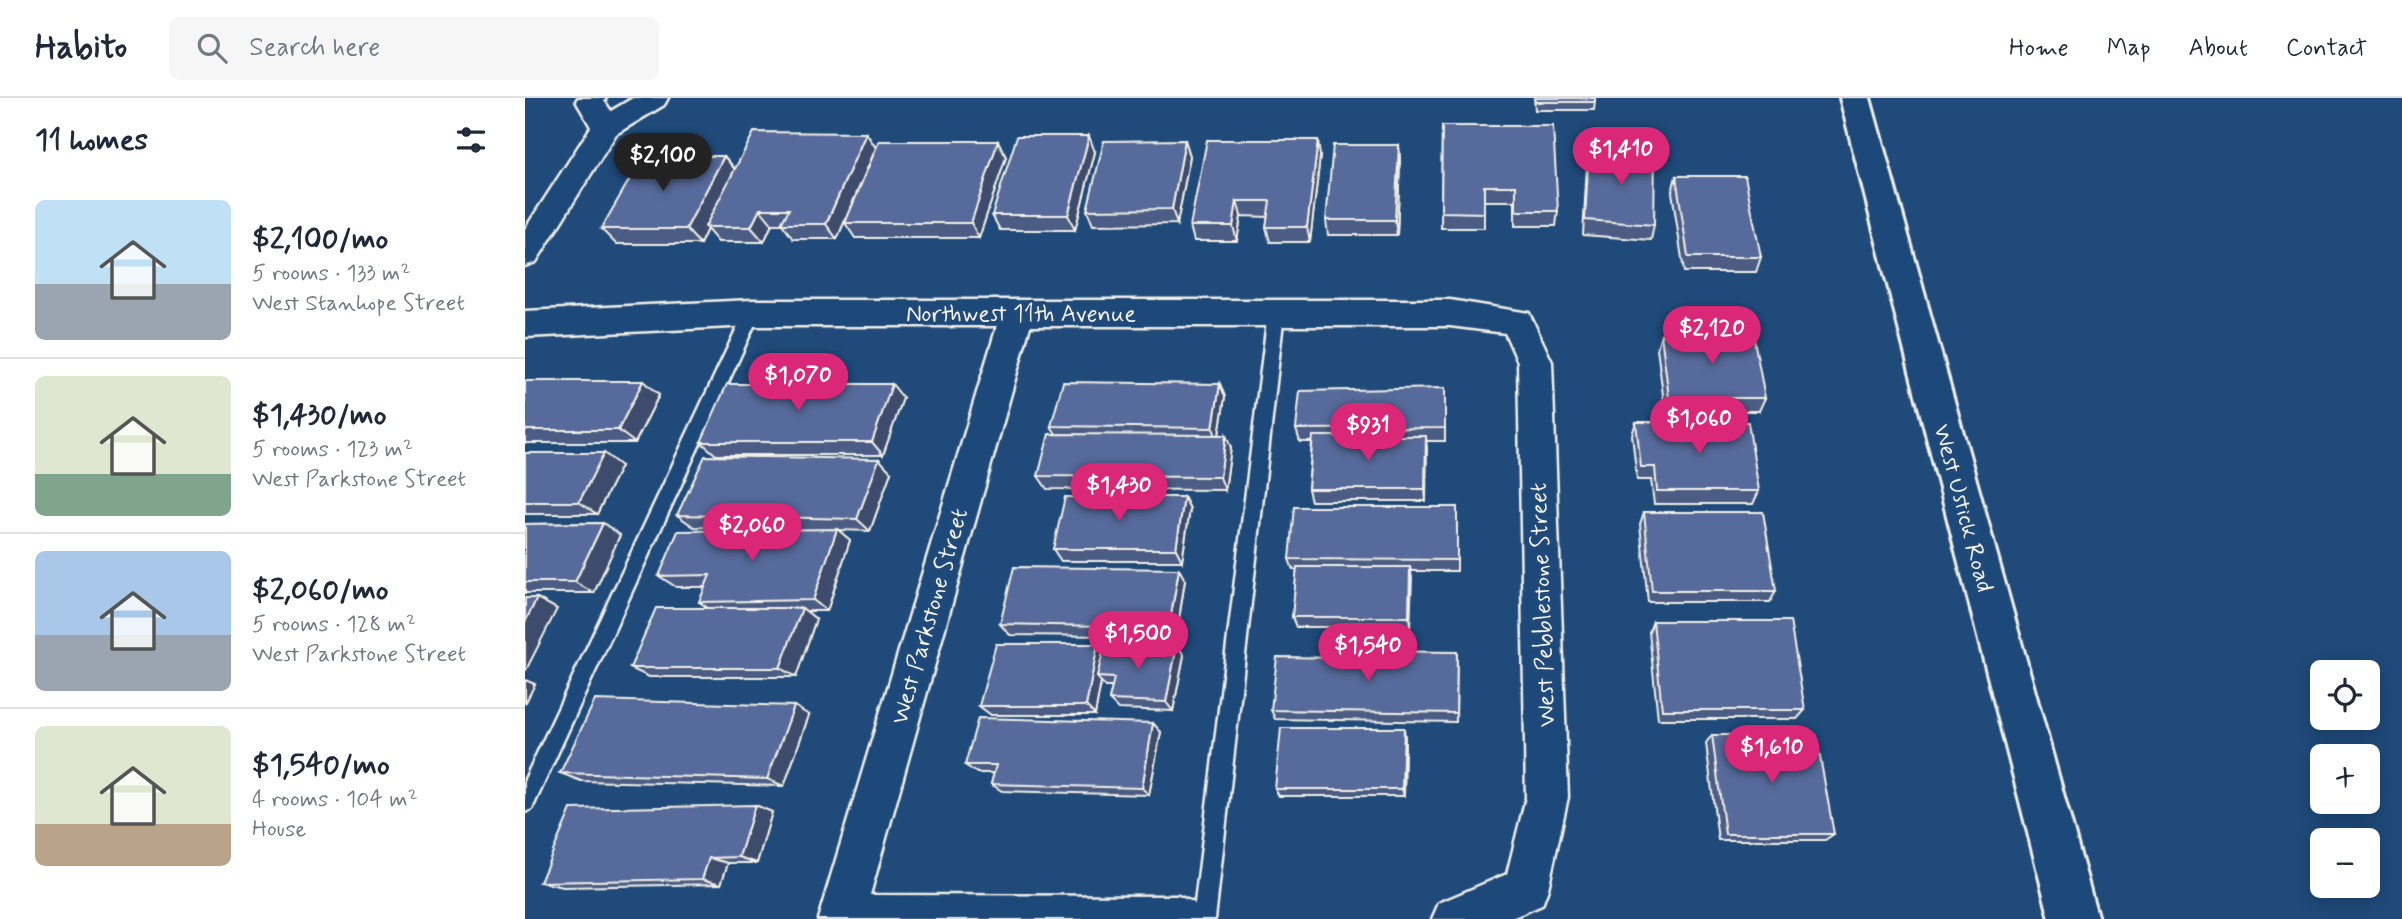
<!DOCTYPE html>
<meta charset="utf-8">
<style>
:root{--surface:#fff;--page:#f6f6f7;--text:#1f2937;--muted:#747a83;--line:#e0e1e3;--accent:#db2777}
body{margin:0;font-family:Mynerve,sans-serif;background:var(--page);color:var(--text);height:100vh;display:flex;flex-direction:column;font-size:26px;white-space:nowrap}
*{box-sizing:border-box;margin:0}
p{font-size:23px;color:var(--muted)}
.icon{flex:none;width:38px;height:38px;fill:none;stroke:currentColor;stroke-width:2;stroke-linecap:round;stroke-linejoin:round}
.map{position:relative;flex:1;overflow:hidden}
.sheet{display:flex;flex-direction:column;background:var(--surface);width:525px}
.sheet>*{flex:none}
.controls{position:absolute;left:1785px;top:562px;display:grid;gap:14px}
.controls a{display:grid;place-items:center;width:70px;height:70px;border-radius:10px;background:var(--surface);box-shadow:0 4px 18px #0003;font-size:35px}
.price{position:absolute;translate:-50% -60px;padding:0 16px;border-radius:24px;background:var(--accent);color:#fff;font-size:23px;line-height:46px;filter:drop-shadow(0 2px 4px #0008)}
.price::after{content:'';position:absolute;left:50%;top:42px;width:21px;height:16px;margin-left:-10px;background:inherit;clip-path:polygon(0 0,100% 0,50% 100%)}
.price.active{background:#222;color:#fff}
ul{padding:0;list-style:none}
li{display:flex;align-items:center;gap:21px;height:175px;padding:0 35px}
li+li{border-top:2px solid var(--line)}
li span{display:grid;place-items:center;flex:none;width:196px;height:140px;border-radius:10px;color:#555}
li>.icon{margin-inline-start:auto}
span .icon{width:84px;height:84px;fill:#fffc;stroke-width:1}
li b{font-size:30px}
h2{display:flex;justify-content:space-between;align-items:center;height:84px;padding:0 35px;font-size:30px}
header{display:flex;align-items:center;gap:42px;box-sizing:border-box;height:98px;padding:0 35px;background:var(--surface);border-bottom:2px solid var(--line)}
header strong{font-size:33px}
nav{display:flex;gap:38px;margin-inline-start:auto;font-size:24px}
.search{width:490px;height:63px;background:var(--page);display:flex;align-items:center;gap:18px;box-sizing:border-box;padding:0 24px;border-radius:10px;color:var(--muted);font-size:26px}
main{display:flex;flex:1;min-height:0}
.map>svg:first-child{display:block}
.lines{fill:none;stroke-linecap:round;stroke-linejoin:round}
.service-casing{stroke:#f4f1e8;stroke-width:5}
.minor-casing{stroke:#f4f1e8;stroke-width:5}
.secondary-casing{stroke:#f4f1e8;stroke-width:6}
.service{fill:#1f4a7a;fill-rule:evenodd}
.minor{fill:#1f4a7a;fill-rule:evenodd}
.secondary{fill:#1f4a7a;fill-rule:evenodd}
.wall{fill:#4b5c85;stroke:#f4f1e8;stroke-width:2}
.shaded-wall{fill:#3d4b6c;stroke:#f4f1e8;stroke-width:2}
.building{fill:#576b9b;stroke:#f4f1e8;stroke-width:2}
.labels{text-anchor:middle;stroke-width:6;stroke-linejoin:round;paint-order:stroke}
.street-label{font-size:24px;fill:#f4f1e8;stroke:#1f4a7a}
</style>
<header>
<strong>Habito</strong>
<div class="search"><svg class="icon" aria-label="search" viewBox="0 0 24 24"><circle cx="10" cy="10" r="6"/><path d="M15 15l6 6"/></svg>Search here</div>
<nav><a>Home</a><a>Map</a><a>About</a><a>Contact</a></nav>
</header>
<main>
<section class="sheet">
<h2>11 homes<svg class="icon" aria-label="filters" viewBox="0 0 24 24"><path d="M4 7h16M4 17h16"/><circle cx="9" cy="7" r="2"/><circle cx="15" cy="17" r="2"/></svg></h2>
<ul>
<li><span style="background:linear-gradient(#bfe0f5 60%,#9aa5b1 0)"><svg class="icon" aria-label="home" viewBox="0 0 24 24"><path d="M3 11l9-7 9 7M6 9v11h12V9"/></svg></span><div><b>$2,100/mo</b><p>5 rooms · 133 m²</p><p>West Stanhope Street</p></div></li>
<li><span style="background:linear-gradient(#dfe7d0 70%,#7fa58c 0)"><svg class="icon" aria-label="home" viewBox="0 0 24 24"><path d="M3 11l9-7 9 7M6 9v11h12V9"/></svg></span><div><b>$1,430/mo</b><p>5 rooms · 123 m²</p><p>West Parkstone Street</p></div></li>
<li><span style="background:linear-gradient(#a9c7e8 60%,#9aa5b1 0)"><svg class="icon" aria-label="home" viewBox="0 0 24 24"><path d="M3 11l9-7 9 7M6 9v11h12V9"/></svg></span><div><b>$2,060/mo</b><p>5 rooms · 128 m²</p><p>West Parkstone Street</p></div></li>
<li><span style="background:linear-gradient(#dfe7d0 70%,#b9a48a 0)"><svg class="icon" aria-label="home" viewBox="0 0 24 24"><path d="M3 11l9-7 9 7M6 9v11h12V9"/></svg></span><div><b>$1,540/mo</b><p>4 rooms · 104 m²</p><p>House</p></div></li>
</ul>
</section>
<div class="map">
<svg width="1877" height="821" viewBox="0 0 1877 821">
<rect width="100%" height="100%" fill="#1f4a7a"/>
<filter id="ink" filterUnits="userSpaceOnUse"><feTurbulence type="fractalNoise" baseFrequency=".0143" numOctaves="2"/><feDisplacementMap in="SourceGraphic" scale="14" xChannelSelector="R" yChannelSelector="G"/><feConvolveMatrix kernelMatrix="1 2 1 2 8 2 1 2 1" color-interpolation-filters="sRGB"/></filter>
<g filter="url(#ink)">
<g class="lines">
<g class="service-casing">
<g id="service">
<path d="M 227,209 L 235,215 L 7,711 L 0,714 L 0,681 L 219,215 Z"/>
<path d="M 751,209 L 759,215 L 690,821 L 668,821 L 743,215 Z"/>
</g>
</g>
<g class="minor-casing">
<g id="minor">
<path d="M 53,0 L 81,0 L 79,3 L 86,13 L 108,0 L 143,0 L 139,7 L 91,36 L 11,164 L 0,168 L 0,131 L 66,29 L 51,3 Z"/>
<path d="M 227,202 L 925,202 L 1004,215 L 1027,264 L 1043,699 L 1023,791 L 1017,807 L 984,821 L 907,821 L 914,805 L 982,776 L 1001,699 L 993,264 L 980,235 L 925,228 L 505,228 L 345,797 L 653,798 L 669,805 L 676,821 L 293,821 L 472,228 L 227,228 L 0,239 L 0,213 Z"/>
</g>
</g>
<g class="secondary-casing">
<path id="secondary" d="M 1315,0 L 1345,0 L 1573,821 L 1525,821 Z"/>
</g>
<use href="#service" class="service"/>
<use href="#minor" class="minor"/>
<use href="#secondary" class="secondary"/>
</g>
<g class="wall">
<path d="M 1009,0 L 1070,0 L 1070,4 L 1069,12 L 1010,12 Z"/>
<path d="M 917,28 L 1033,113 L 1031,128 L 990,128 L 990,103 L 959,103 L 959,130 L 916,130 Z"/>
<path d="M 341,35 L 351,50 L 473,43 L 481,59 L 454,140 L 330,140 L 320,125 L 349,56 L 312,141 L 268,141 L 257,126 L 247,126 L 239,144 L 193,144 L 182,131 L 175,146 L 91,146 L 76,131 L 199,58 L 210,71 Z"/>
<path d="M 660,42 L 665,58 L 652,126 L 568,127 L 562,112 Z"/>
<path d="M 874,47 L 875,63 L 872,137 L 803,137 L 801,122 Z"/>
<path d="M 1064,50 L 1129,127 L 1126,142 L 1058,137 L 1062,66 Z"/>
<path d="M 570,54 L 550,132 L 475,132 L 467,117 Z"/>
<path d="M 795,58 L 785,144 L 745,144 L 741,129 L 743,119 L 716,118 L 712,143 L 669,143 L 665,128 Z"/>
<path d="M 1151,78 L 1236,159 L 1231,174 L 1159,174 L 1147,94 Z"/>
<path d="M 1136,236 L 1240,300 L 1234,313 L 1140,313 L 1132,250 Z"/>
<path d="M 0,283 L 134,297 L 110,345 L 0,345 Z"/>
<path d="M 695,286 L 700,299 L 694,337 L 706,350 L 700,392 L 522,391 L 513,378 L 531,336 L 526,328 Z"/>
<path d="M 920,290 L 920,343 L 901,343 L 901,403 L 786,403 L 783,391 L 787,344 L 775,344 L 771,331 Z"/>
<path d="M 378,300 L 358,357 L 191,357 L 176,344 Z"/>
<path d="M 1111,324 L 1234,393 L 1228,406 L 1129,406 L 1126,382 L 1112,382 L 1107,337 Z"/>
<path d="M 0,355 L 96,368 L 72,416 L 0,416 Z"/>
<path d="M 366,374 L 345,433 L 313,432 L 325,442 L 302,513 L 281,513 L 291,521 L 271,579 L 124,579 L 105,570 L 183,510 L 174,504 L 181,489 L 151,489 L 134,478 L 268,431 L 169,429 L 152,417 Z"/>
<path d="M 659,399 L 665,411 L 657,463 L 536,463 L 528,451 Z"/>
<path d="M 932,409 L 932,473 L 886,473 L 885,529 L 771,529 L 767,519 L 772,472 L 768,472 L 764,461 Z"/>
<path d="M 1119,414 L 1251,493 L 1245,504 L 1123,504 L 1115,426 Z"/>
<path d="M 78,425 L 95,437 L 69,495 L 0,495 L 0,426 Z"/>
<path d="M 660,482 L 652,534 L 590,533 L 589,538 L 485,537 L 475,526 Z"/>
<path d="M 1128,523 L 1280,612 L 1272,621 L 1133,621 L 1124,534 Z"/>
<path d="M 578,553 L 659,557 L 648,613 L 593,611 L 584,602 L 587,589 L 580,589 L 576,584 L 570,617 L 466,617 L 454,608 Z"/>
<path d="M 932,554 L 931,624 L 750,621 L 746,612 L 829,560 Z"/>
<path d="M 284,617 L 259,688 L 56,683 L 35,675 Z"/>
<path d="M 636,634 L 624,697 L 477,693 L 466,686 L 469,675 L 452,675 L 440,667 Z"/>
<path d="M 1187,637 L 1309,736 L 1300,742 L 1193,742 L 1181,645 Z"/>
<path d="M 880,639 L 879,698 L 754,698 L 750,691 Z"/>
<path d="M 230,707 L 247,714 L 232,765 L 203,765 L 196,786 L 38,789 L 15,784 Z"/>
</g>
<g class="shaded-wall">
<path d="M 341,35 L 351,50 L 312,141 L 301,126 Z"/>
<path d="M 564,38 L 570,54 L 550,132 L 543,117 Z"/>
<path d="M 660,42 L 665,58 L 652,126 L 647,111 Z"/>
<path d="M 793,42 L 795,58 L 785,144 L 782,129 Z"/>
<path d="M 473,43 L 481,59 L 454,140 L 446,125 Z"/>
<path d="M 874,47 L 875,63 L 872,137 L 870,122 Z"/>
<path d="M 199,58 L 212,74 L 180,129 L 182,131 L 175,146 L 161,131 Z"/>
<path d="M 712,103 L 716,118 L 712,143 L 708,128 Z"/>
<path d="M 235,111 L 247,126 L 239,144 L 226,129 Z"/>
<path d="M 118,283 L 134,297 L 110,345 L 93,332 Z"/>
<path d="M 367,286 L 378,300 L 358,357 L 347,344 Z"/>
<path d="M 695,286 L 700,299 L 693,343 L 688,330 Z"/>
<path d="M 701,337 L 706,350 L 700,392 L 695,379 Z"/>
<path d="M 901,338 L 902,351 L 901,403 L 900,391 Z"/>
<path d="M 79,355 L 96,368 L 72,416 L 54,404 Z"/>
<path d="M 354,361 L 366,374 L 345,433 L 332,421 Z"/>
<path d="M 659,399 L 665,411 L 657,463 L 651,451 Z"/>
<path d="M 78,425 L 95,437 L 69,495 L 50,484 Z"/>
<path d="M 312,431 L 325,442 L 302,513 L 288,502 Z"/>
<path d="M 885,469 L 887,480 L 885,529 L 884,519 Z"/>
<path d="M 654,471 L 660,482 L 652,534 L 645,523 Z"/>
<path d="M 12,500 L 32,511 L 1,572 L 0,572 L 0,524 Z"/>
<path d="M 277,510 L 291,521 L 271,579 L 255,570 Z"/>
<path d="M 582,523 L 590,533 L 589,538 L 581,528 Z"/>
<path d="M 573,546 L 581,556 L 572,579 L 576,584 L 570,617 L 561,608 Z"/>
<path d="M 652,547 L 659,557 L 648,613 L 641,604 Z"/>
<path d="M 0,582 L 10,586 L 0,606 Z"/>
<path d="M 269,608 L 284,617 L 259,688 L 242,681 Z"/>
<path d="M 628,625 L 636,634 L 624,697 L 617,690 Z"/>
<path d="M 879,630 L 880,639 L 879,698 L 877,691 Z"/>
<path d="M 230,707 L 247,714 L 232,765 L 214,759 Z"/>
<path d="M 184,760 L 203,765 L 196,786 L 177,781 Z"/>
</g>
<g class="building">
<rect x="1010" y="0" width="60" height="4"/>
<path d="M 917,28 L 1028,28 L 1033,113 L 991,113 L 991,88 L 959,88 L 959,115 L 916,114 Z"/>
<path d="M 229,34 L 341,35 L 301,126 L 256,126 L 264,111 L 235,111 L 226,129 L 180,129 Z"/>
<path d="M 492,38 L 564,38 L 543,117 L 467,117 Z"/>
<path d="M 660,42 L 647,111 L 562,112 L 579,43 Z"/>
<path d="M 682,42 L 793,42 L 782,129 L 741,129 L 745,103 L 712,103 L 708,128 L 665,128 Z"/>
<path d="M 354,43 L 473,43 L 446,125 L 320,125 Z"/>
<path d="M 808,47 L 874,47 L 870,122 L 801,122 Z"/>
<path d="M 1064,50 L 1130,55 L 1129,127 L 1060,122 Z"/>
<path d="M 118,58 L 199,58 L 161,131 L 76,131 Z"/>
<path d="M 1151,78 L 1220,78 L 1236,159 L 1163,159 Z"/>
<path d="M 1136,236 L 1228,236 L 1240,300 L 1144,300 Z"/>
<path d="M 0,283 L 118,283 L 93,332 L 0,332 Z"/>
<path d="M 538,284 L 695,286 L 688,330 L 526,328 Z"/>
<path d="M 202,286 L 367,286 L 347,344 L 176,344 Z"/>
<path d="M 920,290 L 920,330 L 771,331 L 775,293 Z"/>
<path d="M 1111,324 L 1223,324 L 1234,393 L 1132,393 L 1130,369 L 1116,369 Z"/>
<path d="M 524,336 L 701,337 L 695,379 L 513,378 Z"/>
<path d="M 788,338 L 901,338 L 900,391 L 783,391 Z"/>
<path d="M 0,355 L 79,355 L 54,404 L 0,404 Z"/>
<path d="M 180,358 L 354,361 L 332,421 L 152,417 Z"/>
<path d="M 540,399 L 659,399 L 651,451 L 528,451 Z"/>
<path d="M 769,409 L 932,409 L 932,462 L 764,461 Z"/>
<path d="M 1119,414 L 1238,414 L 1251,493 L 1127,493 Z"/>
<path d="M 78,425 L 50,484 L 0,484 L 0,426 Z"/>
<path d="M 312,431 L 288,502 L 174,504 L 185,477 L 134,478 L 153,433 Z"/>
<path d="M 489,469 L 654,471 L 645,523 L 582,523 L 581,528 L 475,526 Z"/>
<path d="M 772,469 L 885,469 L 884,519 L 767,519 Z"/>
<path d="M 0,500 L 12,500 L 0,524 Z"/>
<path d="M 131,510 L 277,510 L 255,570 L 105,570 Z"/>
<path d="M 1128,523 L 1265,523 L 1280,612 L 1137,612 Z"/>
<path d="M 580,545 L 652,547 L 641,604 L 584,602 L 589,580 L 572,579 Z"/>
<path d="M 471,546 L 573,546 L 561,608 L 454,608 Z"/>
<path d="M 829,553 L 932,554 L 931,615 L 746,612 L 752,559 L 829,560 Z"/>
<path d="M 70,602 L 269,608 L 242,681 L 35,675 Z"/>
<path d="M 453,620 L 628,625 L 617,690 L 466,686 L 471,667 L 440,667 Z"/>
<path d="M 756,630 L 879,630 L 877,691 L 750,691 Z"/>
<path d="M 1187,637 L 1291,637 L 1309,736 L 1200,736 Z"/>
<path d="M 230,707 L 214,759 L 184,760 L 177,781 L 15,784 L 46,711 Z"/>
</g>
</g>
<g class="labels">
<g class="street-label">
<text x="496" y="223">Northwest 11th Avenue</text>
<text transform="translate(1439 410) rotate(75)" y="8">West Ustick Road</text>
<text transform="translate(1017 507) rotate(-92)" y="8">West Pebblestone Street</text>
<text transform="translate(404 518) rotate(-74)" y="8">West Parkstone Street</text>
</g>
</g>
</svg>
<div class="controls">
<a><svg class="icon" aria-label="locate" viewBox="0 0 24 24"><circle cx="12" cy="12" r="6"/><path d="M12 2v4M12 18v4M2 12h4M18 12h4"/></svg></a>
<a>+</a>
<a>−</a>
</div>
<b class="price" style="left:1096px;top:89px">$1,410</b>
<b class="price active" style="left:138px;top:95px">$2,100</b>
<b class="price" style="left:1187px;top:268px">$2,120</b>
<b class="price" style="left:273px;top:315px">$1,070</b>
<b class="price" style="left:1174px;top:358px">$1,060</b>
<b class="price" style="left:843px;top:365px">$931</b>
<b class="price" style="left:594px;top:425px">$1,430</b>
<b class="price" style="left:227px;top:465px">$2,060</b>
<b class="price" style="left:613px;top:573px">$1,500</b>
<b class="price" style="left:843px;top:585px">$1,540</b>
<b class="price" style="left:1247px;top:687px">$1,610</b>
</div>
</main>
